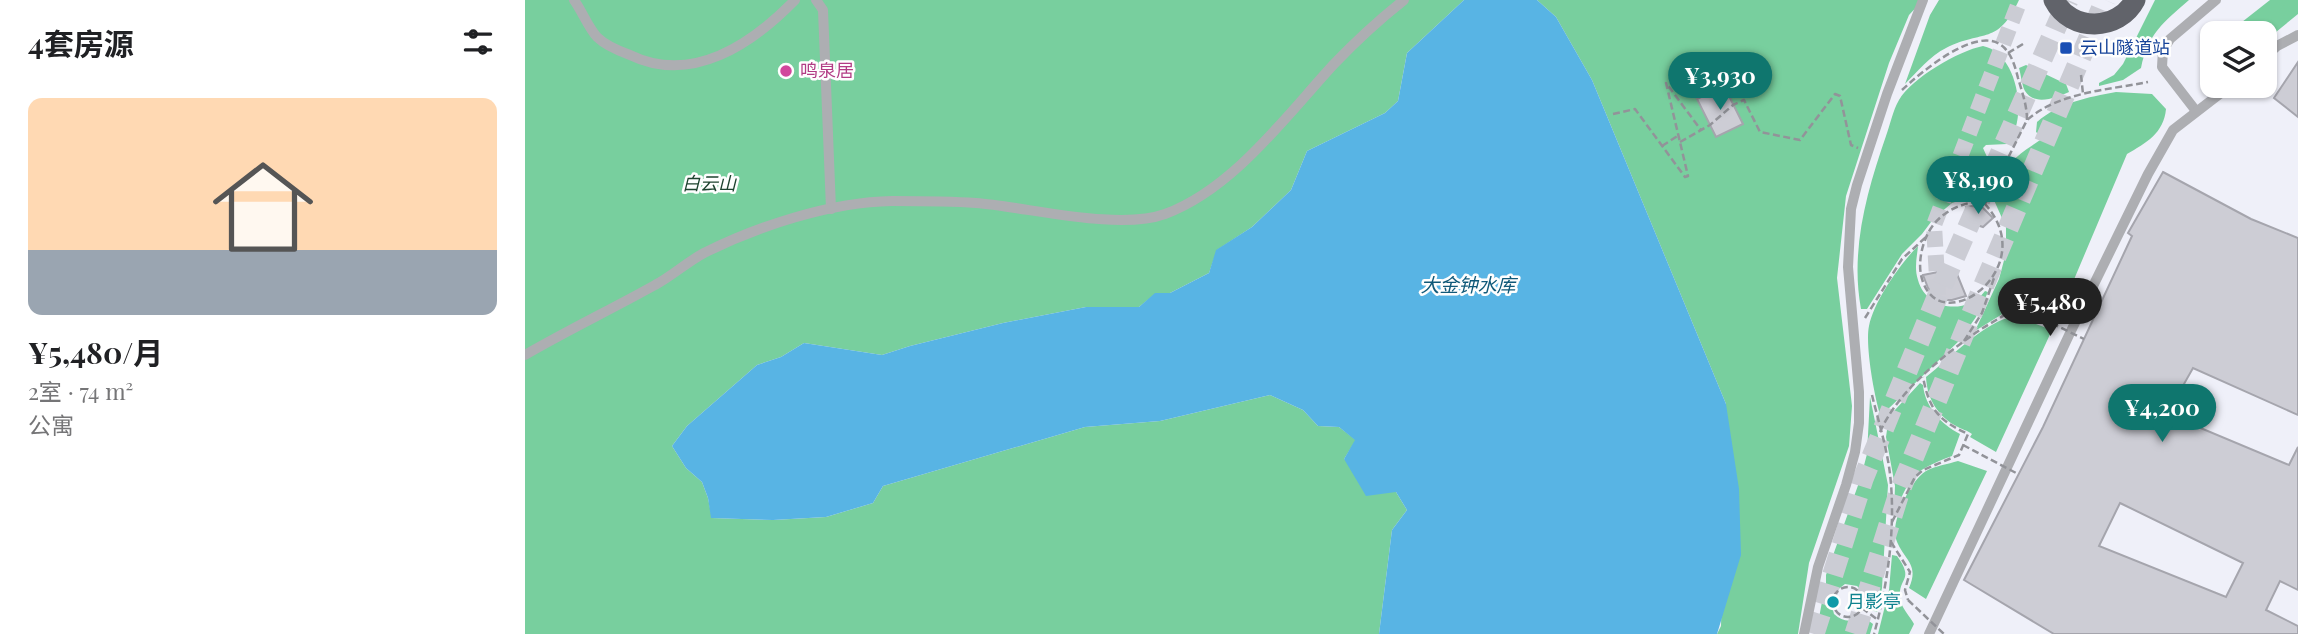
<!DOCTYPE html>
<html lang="zh">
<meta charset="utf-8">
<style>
:root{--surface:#fff;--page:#f2f2f2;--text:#202124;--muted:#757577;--line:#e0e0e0;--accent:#0f766e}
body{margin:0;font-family:"Playfair Display","Noto Sans SC",serif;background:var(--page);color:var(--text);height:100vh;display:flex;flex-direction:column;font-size:26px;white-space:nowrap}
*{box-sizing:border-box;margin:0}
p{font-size:23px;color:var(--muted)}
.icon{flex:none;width:38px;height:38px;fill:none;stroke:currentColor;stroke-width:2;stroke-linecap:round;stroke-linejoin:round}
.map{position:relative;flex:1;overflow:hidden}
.sheet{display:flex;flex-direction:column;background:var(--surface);width:525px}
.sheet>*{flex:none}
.buttons{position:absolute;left:1675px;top:21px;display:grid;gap:14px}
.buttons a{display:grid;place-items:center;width:77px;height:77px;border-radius:14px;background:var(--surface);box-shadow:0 2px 5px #0004;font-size:35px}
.price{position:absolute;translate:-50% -60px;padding:0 16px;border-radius:24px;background:var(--accent);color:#fff;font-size:23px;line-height:46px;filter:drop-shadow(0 2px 4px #0008)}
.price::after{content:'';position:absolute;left:50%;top:42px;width:21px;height:16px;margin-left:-10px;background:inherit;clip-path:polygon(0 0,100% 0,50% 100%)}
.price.selected{background:#222;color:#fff}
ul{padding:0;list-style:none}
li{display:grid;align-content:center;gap:14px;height:371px;padding:0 28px}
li+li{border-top:2px solid var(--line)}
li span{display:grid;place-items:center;height:217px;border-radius:14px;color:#555}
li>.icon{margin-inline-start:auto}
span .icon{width:126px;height:126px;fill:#fffc;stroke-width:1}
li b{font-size:30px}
h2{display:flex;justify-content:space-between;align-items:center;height:84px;padding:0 28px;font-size:30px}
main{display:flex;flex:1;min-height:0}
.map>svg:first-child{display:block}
.forest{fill:#78cf9e}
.water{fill:#58b4e4}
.building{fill:#cdcdd5;stroke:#a5a5ad;stroke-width:2;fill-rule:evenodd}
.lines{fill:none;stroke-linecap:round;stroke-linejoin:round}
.secondary-tunnel{stroke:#cbccd4;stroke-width:16;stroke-dasharray:16 8;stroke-linecap:butt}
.highway-tunnel{stroke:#cbccd4;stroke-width:21;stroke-dasharray:21 10;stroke-linecap:butt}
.path{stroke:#929399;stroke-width:2.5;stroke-dasharray:7 3.5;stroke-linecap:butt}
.street{stroke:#adaeb2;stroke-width:10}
.highway{stroke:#61636a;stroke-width:21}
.path-bridge{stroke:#929399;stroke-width:2.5;stroke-dasharray:7 3.5;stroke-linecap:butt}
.transit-dot{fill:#1a4fb4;stroke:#fefefe;stroke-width:2.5}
.hotel-dot{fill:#d1479c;stroke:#fefefe;stroke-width:2.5}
.culture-dot{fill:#0f9aa8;stroke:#fefefe;stroke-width:2.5}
.labels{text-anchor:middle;stroke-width:5;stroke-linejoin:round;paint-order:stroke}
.transit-label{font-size:18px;fill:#164399;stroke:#fefefe;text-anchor:start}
.hotel-label{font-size:18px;fill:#b23c85;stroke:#fefefe;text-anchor:start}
.park-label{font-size:18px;font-style:italic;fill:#1e432f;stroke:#fefefe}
.culture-label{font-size:18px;fill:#0d838f;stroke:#fefefe;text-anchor:start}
.water-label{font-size:19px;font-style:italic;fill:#105979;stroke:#fefefe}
</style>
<main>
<section class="sheet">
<h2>4套房源<svg class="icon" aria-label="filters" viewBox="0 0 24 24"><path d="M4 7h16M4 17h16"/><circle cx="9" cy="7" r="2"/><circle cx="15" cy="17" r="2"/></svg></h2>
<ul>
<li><span style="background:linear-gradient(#ffd9b3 70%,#9aa5b1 0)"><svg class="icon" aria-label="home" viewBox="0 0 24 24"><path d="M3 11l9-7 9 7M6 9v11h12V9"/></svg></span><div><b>¥5,480/月</b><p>2室 · 74 m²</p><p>公寓</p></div></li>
</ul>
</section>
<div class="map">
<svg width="1773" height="634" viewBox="0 0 1773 634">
<rect width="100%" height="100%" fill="#eff0f9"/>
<g class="forest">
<path d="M 0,0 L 939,0 L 882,53 L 873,101 L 860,113 L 782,151 L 766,190 L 727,227 L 692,250 L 684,273 L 645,293 L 630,294 L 614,307 L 561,307 L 478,323 L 385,346 L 357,355 L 279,343 L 256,357 L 232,365 L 162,426 L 147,446 L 161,468 L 177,482 L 183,498 L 187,518 L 248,520 L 301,517 L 348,503 L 358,486 L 560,427 L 635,421 L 745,395 L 778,410 L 793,426 L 814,427 L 831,440 L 819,459 L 871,492 L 882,510 L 867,530 L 854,634 L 0,634 Z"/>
<path d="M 1012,0 L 1398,0 L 1384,15 L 1364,63 L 1321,196 L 1312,278 L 1327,406 L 1324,446 L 1284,563 L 1273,634 L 1192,634 L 1196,626 L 1201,404 L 1067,80 L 1031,17 Z"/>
<path d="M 1414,0 L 1494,0 C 1472,46 1459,29 1421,48 C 1405,56 1392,72 1380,84 L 1405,15 Z"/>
<path d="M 1630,0 L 1664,0 C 1639,22 1623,33 1616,68 L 1598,80 L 1574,86 L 1574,83 L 1589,75 L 1598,64 Z"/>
<path d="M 1745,0 L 1773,0 L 1773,14 L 1740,41 L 1740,33 L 1703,33 Z"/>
<path d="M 1458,46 C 1493,53 1504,120 1482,144 L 1461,145 L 1458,148 L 1467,168 L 1467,176 L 1462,187 L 1445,197 L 1427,203 L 1409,218 L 1397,234 L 1377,254 L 1342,309 L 1336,309 C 1325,250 1342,191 1361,136 C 1365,125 1368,110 1374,100 C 1387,78 1433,51 1458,46 Z"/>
<path d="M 1501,65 L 1541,84 L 1544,92 C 1532,97 1510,107 1500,91 C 1497,86 1496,75 1494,68 Z"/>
<path d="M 1591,92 L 1627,94 L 1641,109 C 1639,133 1621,143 1602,154 L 1534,315 L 1514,301 L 1508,293 L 1490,293 L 1479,313 L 1450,331 L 1474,279 L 1481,253 L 1481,227 L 1468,198 L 1482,191 C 1466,168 1503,149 1518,138 L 1511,132 L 1512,122 C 1534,103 1563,97 1591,92 Z"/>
<path d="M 1393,246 C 1392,257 1389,268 1393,280 C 1401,310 1441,316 1460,291 L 1463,292 L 1451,317 L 1435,340 L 1361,411 L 1355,414 C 1349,395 1340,344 1344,326 C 1349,301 1375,264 1393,246 Z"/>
<path d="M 1490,316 L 1527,330 L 1471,452 L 1445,437 L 1447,434 C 1442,430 1438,430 1433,427 C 1413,417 1402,399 1401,377 C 1425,358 1460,321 1490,316 Z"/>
<path d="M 1395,383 L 1398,385 C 1400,407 1416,424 1435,434 L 1427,456 C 1387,471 1386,476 1369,514 L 1370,486 L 1361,437 L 1363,423 L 1369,411 Z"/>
<path d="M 1345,397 L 1363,485 L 1357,588 L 1352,612 L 1341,608 L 1340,594 L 1332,586 L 1320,584 L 1307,594 L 1301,584 L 1301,575 L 1336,477 L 1342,454 Z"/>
<path d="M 1433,461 L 1462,471 L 1401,599 L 1384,588 C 1395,563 1378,560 1371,539 C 1365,522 1386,480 1401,471 C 1410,466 1423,464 1433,461 Z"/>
<path d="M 1367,555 L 1372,556 C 1390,581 1373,577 1375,598 C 1376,608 1385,616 1389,624 L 1384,634 L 1353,634 L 1364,590 Z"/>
<path d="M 1299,591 L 1305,599 L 1309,614 C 1318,622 1327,623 1337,616 L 1348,624 L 1345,634 L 1291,634 Z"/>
</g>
<path class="water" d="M 939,0 L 1012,0 L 1031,17 L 1067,80 L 1201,404 L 1214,489 L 1216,555 L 1192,634 L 854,634 L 867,530 L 882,510 L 871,492 L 841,496 L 819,459 L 830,440 L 814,427 L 793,426 L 778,410 L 745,395 L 635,421 L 560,427 L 358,486 L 348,503 L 301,517 L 248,520 L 186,518 L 183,498 L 177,482 L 161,468 L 147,446 L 162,426 L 232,365 L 256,357 L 279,343 L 357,355 L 385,346 L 478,323 L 561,307 L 614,307 L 630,293 L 645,293 L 684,273 L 691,250 L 727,227 L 766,190 L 782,151 L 860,113 L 873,101 L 882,53 Z"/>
<g class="building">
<path d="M 1773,62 L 1773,117 L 1749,98 Z"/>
<path d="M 1199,86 L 1218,124 L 1191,137 L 1172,99 Z"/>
<path d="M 1638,172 L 1726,219 L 1773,238 L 1773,415 L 1668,368 L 1642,414 L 1764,465 L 1773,447 L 1773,590 L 1755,581 L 1741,610 L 1773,626 L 1773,634 L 1529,634 L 1439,580 L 1518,427 L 1607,236 L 1603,233 ZM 1595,503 L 1718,563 L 1701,597 L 1574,546 Z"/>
<path d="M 1447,206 L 1458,208 L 1468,218 L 1458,227 L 1443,222 L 1441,207 Z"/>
<path d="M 1423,270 L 1432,274 L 1441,296 L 1427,300 L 1420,300 L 1415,299 L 1403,288 L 1398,275 Z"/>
</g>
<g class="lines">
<path class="secondary-tunnel" d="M 1413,295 L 1409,225 L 1495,0"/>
<g class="highway-tunnel">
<path d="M 1289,634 L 1338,479 L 1413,295 L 1543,0"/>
<path d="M 1330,634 L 1375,490 L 1450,306 L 1580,0"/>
</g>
<g class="path">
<path d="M 1483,53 L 1498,44"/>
<path d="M 1556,75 L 1558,94"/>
<path d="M 1377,90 C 1395,73 1450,26 1476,45 C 1486,52 1490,66 1493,78 C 1497,92 1502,105 1502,120"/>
<path d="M 1088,114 L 1110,109 L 1160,177 L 1163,176 L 1141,83 L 1176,130"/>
<path d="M 1155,142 L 1185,125 L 1208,105 L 1219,100 L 1235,132 L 1275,140 L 1310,94 L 1315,96 L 1326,145 L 1333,148"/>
<path d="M 1137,146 L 1154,135"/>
<path d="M 1449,202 L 1460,204 C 1517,267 1418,339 1398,282 C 1393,269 1395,253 1400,240 C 1408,218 1427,206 1449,202 Z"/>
<path d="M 1460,204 L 1502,120 C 1534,92 1583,90 1623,82"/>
<path d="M 1340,318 L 1377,259 L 1401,237"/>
<path d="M 1439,341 L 1457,313 L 1469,278"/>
<path d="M 1347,395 C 1353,420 1362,448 1365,474 C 1371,526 1363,584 1349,634"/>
<path d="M 1355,432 C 1372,393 1415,358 1449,334 C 1461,325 1475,319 1486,310 L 1489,305"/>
<path d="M 1367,522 L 1390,477 L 1398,470 L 1434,455 L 1443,434 C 1413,420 1404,409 1398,377"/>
<path d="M 1366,542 L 1385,572 L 1380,590 L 1383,600"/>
<circle cx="1323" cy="602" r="15"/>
<path d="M 1337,608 L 1353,620"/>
</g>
<g class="street">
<path d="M 49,0 C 57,11 63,27 72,37 C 80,45 94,51 105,55 C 167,85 227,44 270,0"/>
<path d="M 291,0 L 298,10 L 306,209"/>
<path d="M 1740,57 L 1752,46 L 1773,35"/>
<path d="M 1671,111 L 1637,67 L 1638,50 L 1645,39 L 1691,0"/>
<path d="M 0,355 C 43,330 87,309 130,285 C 147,276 162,262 179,253 C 233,226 306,202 367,201 C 395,201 423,201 451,203 C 503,207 593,231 640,214 C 708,189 761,116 809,64 C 830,42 855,19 879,0"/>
<path d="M 1279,634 L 1293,567 L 1321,485 L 1330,452 L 1334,423 L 1334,392 L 1323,267 L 1326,209 L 1332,185 L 1362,94 L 1398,0"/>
<path d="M 1404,634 L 1545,333 L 1623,174 L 1648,130 L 1705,86"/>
</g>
<path class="highway" d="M 1529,0 C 1546,33 1594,31 1610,0"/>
<g class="path-bridge">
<path d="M 1489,305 L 1559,339"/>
<path d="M 1438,445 L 1493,474"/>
<path d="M 1383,600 L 1419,634"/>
</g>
</g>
<rect class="transit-dot" x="1534" y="41" width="14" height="14" rx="3.5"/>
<circle class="hotel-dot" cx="261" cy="71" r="7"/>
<circle class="culture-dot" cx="1308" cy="602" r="7"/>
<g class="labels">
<g class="transit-label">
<text x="1555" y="54">云山隧道站</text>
</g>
<g class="hotel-label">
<text x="275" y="77">鸣泉居</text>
</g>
<g class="park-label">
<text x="184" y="190">白云山</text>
</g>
<g class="culture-label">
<text x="1322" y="608">月影亭</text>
</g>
<g class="water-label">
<text x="943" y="292">大金钟水库</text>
</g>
</g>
</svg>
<div class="buttons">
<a><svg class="icon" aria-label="layers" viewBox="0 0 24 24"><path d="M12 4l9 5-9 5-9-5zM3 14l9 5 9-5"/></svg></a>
</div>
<b class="price" style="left:1195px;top:112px">¥3,930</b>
<b class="price" style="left:1453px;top:216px">¥8,190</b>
<b class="price selected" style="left:1525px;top:338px">¥5,480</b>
<b class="price" style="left:1637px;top:444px">¥4,200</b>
</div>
</main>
